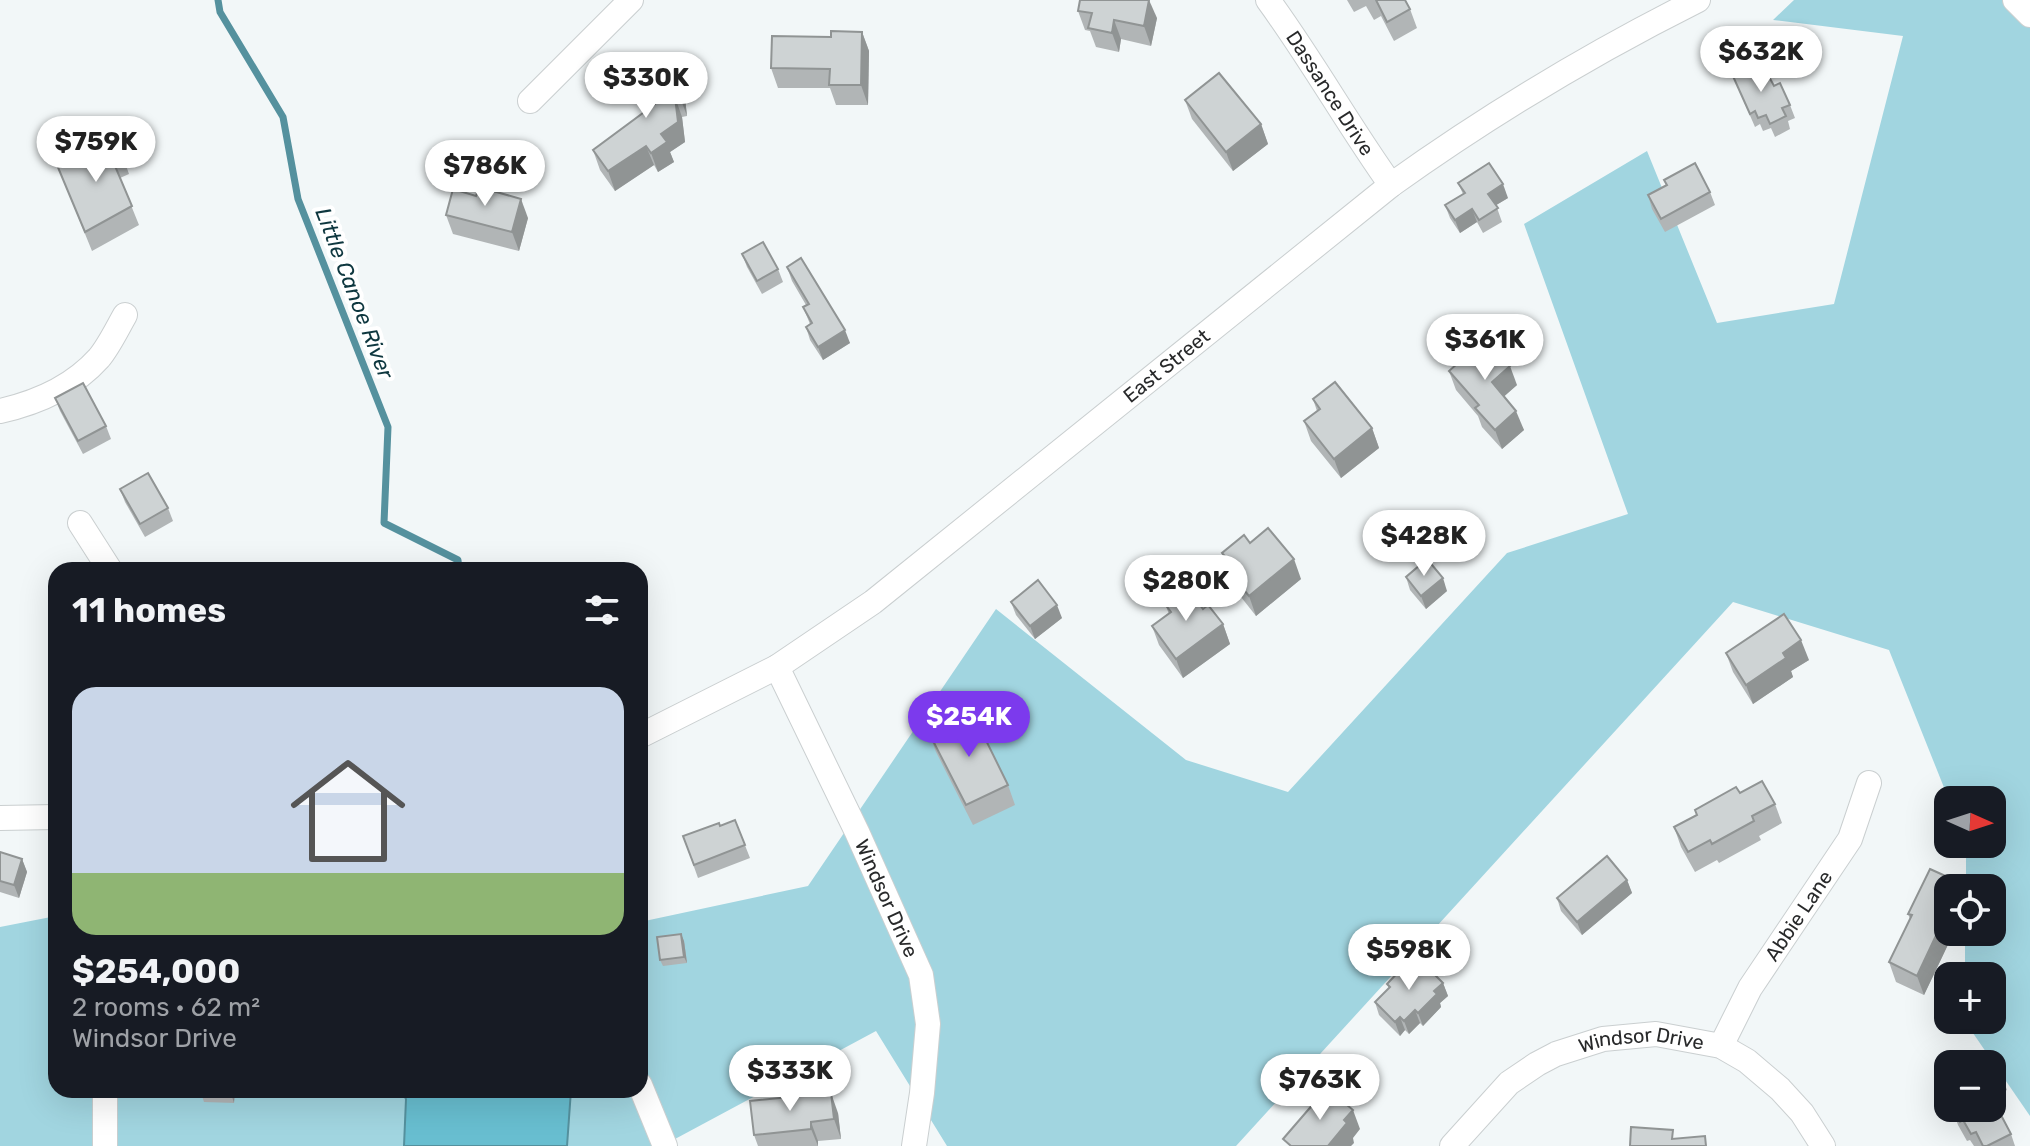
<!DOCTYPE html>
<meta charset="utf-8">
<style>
:root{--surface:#171b24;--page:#20242c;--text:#f1f3f6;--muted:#9ea1a6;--accent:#7c3aed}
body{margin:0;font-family:Rubik,sans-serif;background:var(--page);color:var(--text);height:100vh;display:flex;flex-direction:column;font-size:30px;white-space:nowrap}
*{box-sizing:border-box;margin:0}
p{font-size:26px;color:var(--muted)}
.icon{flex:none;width:44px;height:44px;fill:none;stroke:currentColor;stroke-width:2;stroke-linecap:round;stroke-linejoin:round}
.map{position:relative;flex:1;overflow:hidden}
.panel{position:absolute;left:48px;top:562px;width:600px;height:536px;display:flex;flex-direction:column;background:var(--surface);border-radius:24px;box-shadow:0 8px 32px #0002}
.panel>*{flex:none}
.needle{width:52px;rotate:93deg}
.tools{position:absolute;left:1934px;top:786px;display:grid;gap:16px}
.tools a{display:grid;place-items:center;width:72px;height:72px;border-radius:16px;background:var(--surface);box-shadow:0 8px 32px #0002;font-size:40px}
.price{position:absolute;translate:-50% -68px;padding:0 18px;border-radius:28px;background:#fff;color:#222;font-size:26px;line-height:52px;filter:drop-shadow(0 2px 4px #0008)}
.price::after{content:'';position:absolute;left:50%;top:48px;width:24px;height:18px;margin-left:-12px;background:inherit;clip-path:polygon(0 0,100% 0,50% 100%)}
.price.selected{background:var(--accent);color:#fff}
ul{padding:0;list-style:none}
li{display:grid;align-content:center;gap:16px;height:424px;padding:0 24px}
li span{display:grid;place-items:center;height:248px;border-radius:24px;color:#555}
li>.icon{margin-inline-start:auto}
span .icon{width:144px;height:144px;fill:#fffc;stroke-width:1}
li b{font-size:34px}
h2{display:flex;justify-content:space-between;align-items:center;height:96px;padding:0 24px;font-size:34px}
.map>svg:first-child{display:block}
.green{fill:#a1d5e0}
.water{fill:#68bed0;stroke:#55919e;stroke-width:2}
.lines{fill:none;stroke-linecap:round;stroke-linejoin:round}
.stream{stroke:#55919e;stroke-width:7}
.minor-casing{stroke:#cacfd0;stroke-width:26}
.minor{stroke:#fff;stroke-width:24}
.wall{fill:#b1b5b6}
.shaded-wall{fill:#909494}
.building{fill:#ced3d4;stroke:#909494;stroke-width:2}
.labels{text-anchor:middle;stroke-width:8;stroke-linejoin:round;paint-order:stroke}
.street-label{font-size:20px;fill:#28292a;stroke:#fff}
.water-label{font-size:22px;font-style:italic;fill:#0e373f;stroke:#fff}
</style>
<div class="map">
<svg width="2030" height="1146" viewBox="0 0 2030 1146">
<rect width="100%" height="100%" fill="#f2f7f8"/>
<path class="green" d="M 1794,0 L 2030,0 L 2030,1116 L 1964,1020 L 1992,1020 L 1992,976 L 1965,976 L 1965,932 L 1992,932 L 1992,888 L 1966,888 L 1966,844 L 1992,844 L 1992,800 L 1949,800 L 1889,650 L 1733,602 L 1236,1146 L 947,1146 L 876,1031 L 662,1146 L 0,1146 L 0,927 L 56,916 L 56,1090 L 640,1090 L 640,922 L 808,886 L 996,609 L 1186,760 L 1288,792 L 1507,553 L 1628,514 L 1524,224 L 1647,151 L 1717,323 L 1834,304 L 1903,36 L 1773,20 Z"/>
<path class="water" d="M 401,1090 L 571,1090 L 567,1146 L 404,1146 L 406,1099 Z"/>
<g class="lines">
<path class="stream" d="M 218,0 L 220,12 L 283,117 L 298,199 L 388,427 L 384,523 L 458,560 L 459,570"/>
<g class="minor-casing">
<g id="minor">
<path id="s1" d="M 1268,0 C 1312,60 1348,125 1391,185"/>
<path d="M 2015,0 L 2030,15"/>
<path d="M 530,101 L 631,0"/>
<path d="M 0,411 C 36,403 73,387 99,358 C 109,346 117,329 125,315"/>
<path d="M 80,523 L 110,570"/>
<path id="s2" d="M 777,667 L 857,832 L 921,975 L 928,1024 L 922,1093 L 914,1146"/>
<path id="s3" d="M 640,736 L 777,667 L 873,602 L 1391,185 C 1489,115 1590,54 1698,0"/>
<path d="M 0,818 L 56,817"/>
<path id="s4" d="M 1721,1046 L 1750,988 L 1850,839 L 1869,783"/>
<path d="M 640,1085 L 665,1146"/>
<path d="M 105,1090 L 105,1146"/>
<path id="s5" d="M 1452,1146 L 1509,1083 L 1537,1064 L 1556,1054 L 1603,1039 L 1656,1034 L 1721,1046 L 1747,1061 L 1780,1089 L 1802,1113 L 1823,1146"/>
</g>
</g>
<use href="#minor" class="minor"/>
</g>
<g class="wall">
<path d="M 1347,0 L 1405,0 L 1410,9 L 1417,28 L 1394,41 L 1381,16 L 1374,20 L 1366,6 L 1354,12 Z"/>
<path d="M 1078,11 L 1157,18 L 1151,46 L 1121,39 L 1119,52 L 1096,47 L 1090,31 L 1085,30 Z"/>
<path d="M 862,32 L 869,51 L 868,105 L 836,105 L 830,88 L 778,88 L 771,68 L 831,37 Z"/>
<path d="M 1732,74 L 1755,74 L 1774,86 L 1790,105 L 1795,118 L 1788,121 L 1790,129 L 1775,137 L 1771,128 L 1763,131 L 1760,124 L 1755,127 Z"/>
<path d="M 683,80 L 687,116 L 682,117 L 685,142 L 670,152 L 674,162 L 658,172 L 654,165 L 615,191 L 600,170 L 593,150 L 655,104 Z"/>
<path d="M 1185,100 L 1261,124 L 1268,144 L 1233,171 L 1192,119 Z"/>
<path d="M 102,143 L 122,154 L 129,174 L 120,178 L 139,225 L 92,251 L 57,165 L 81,155 Z"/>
<path d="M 1664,180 L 1710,192 L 1715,205 L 1665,232 L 1652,209 L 1648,195 L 1666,186 Z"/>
<path d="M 1458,183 L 1508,198 L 1496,205 L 1502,222 L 1483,233 L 1477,222 L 1460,233 L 1450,218 L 1445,205 L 1463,194 Z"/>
<path d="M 446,215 L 528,218 L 519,251 L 453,234 Z"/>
<path d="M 742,254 L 778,269 L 783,282 L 762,294 L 747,267 Z"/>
<path d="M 787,267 L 850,343 L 823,360 L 810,340 L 806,327 L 810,324 L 803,307 L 806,305 L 792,281 Z"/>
<path d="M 1449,371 L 1517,385 L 1504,396 L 1524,430 L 1502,449 L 1482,427 L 1478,416 L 1456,390 Z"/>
<path d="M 55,398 L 106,426 L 111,439 L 83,454 L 60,411 Z"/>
<path d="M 1313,399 L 1372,428 L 1379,448 L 1341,478 L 1311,441 L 1304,421 L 1317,411 Z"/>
<path d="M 120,489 L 168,508 L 173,521 L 145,537 L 125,502 Z"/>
<path d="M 1250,543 L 1301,579 L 1256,616 L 1241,597 L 1235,579 L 1229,572 L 1222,553 Z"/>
<path d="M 1406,577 L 1447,591 L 1426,609 L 1410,590 Z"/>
<path d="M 1011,602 L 1062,618 L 1035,639 L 1016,615 Z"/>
<path d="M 1165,604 L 1203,609 L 1223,624 L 1230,644 L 1183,678 L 1159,645 L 1152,626 L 1169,614 Z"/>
<path d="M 1726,653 L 1809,660 L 1791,671 L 1793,677 L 1753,704 L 1733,672 Z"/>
<path d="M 929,733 L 1008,785 L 1015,805 L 973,825 L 936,752 Z"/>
<path d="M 1740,793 L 1775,804 L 1782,823 L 1759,836 L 1761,840 L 1719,863 L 1717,860 L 1695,872 L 1681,847 L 1674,827 L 1697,815 L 1695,810 Z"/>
<path d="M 735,820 L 750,858 L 698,878 L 683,836 L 720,826 Z"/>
<path d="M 0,852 L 22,859 L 27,872 L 19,898 L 0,892 Z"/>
<path d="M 1930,869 L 1961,883 L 1963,888 L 1948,888 L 1948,932 L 1954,932 L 1924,995 L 1896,982 L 1889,962 L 1910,919 L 1908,914 Z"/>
<path d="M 1627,880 L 1632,893 L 1582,935 L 1561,911 L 1557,898 Z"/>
<path d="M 681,934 L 684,941 L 687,963 L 663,966 L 660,960 Z"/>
<path d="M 1408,970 L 1443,983 L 1448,996 L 1440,1003 L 1441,1007 L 1423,1026 L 1420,1023 L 1409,1034 L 1405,1030 L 1400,1036 L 1379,1015 L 1375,1002 L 1389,988 L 1387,984 Z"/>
<path d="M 1992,1064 L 2000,1071 L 2007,1090 L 1992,1098 L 2011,1134 L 2015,1146 L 1974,1146 L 1970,1140 L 1967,1141 L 1958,1125 L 1952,1108 L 1992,1108 Z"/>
<path d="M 200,1090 L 235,1090 L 234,1103 L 204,1102 Z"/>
<path d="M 838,1113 L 841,1139 L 818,1141 L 818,1146 L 758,1146 L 754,1135 Z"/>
</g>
<g class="shaded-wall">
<path d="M 1149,0 L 1157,18 L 1151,46 L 1144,26 Z"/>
<path d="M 1114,20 L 1121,39 L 1119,52 L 1112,33 Z"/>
<path d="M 862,32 L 869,51 L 868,105 L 861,85 Z"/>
<path d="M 676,60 L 683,80 L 687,116 L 680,97 Z"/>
<path d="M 675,97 L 682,117 L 685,142 L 670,152 L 674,162 L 658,172 L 651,153 L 661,134 Z"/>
<path d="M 1261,124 L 1268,144 L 1233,171 L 1226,152 Z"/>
<path d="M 646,146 L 654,165 L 615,191 L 608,171 Z"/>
<path d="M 1503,184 L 1508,198 L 1493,207 L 1488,194 Z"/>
<path d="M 521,199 L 528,218 L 519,251 L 512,232 Z"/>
<path d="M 1472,209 L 1477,222 L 1460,233 L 1455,220 Z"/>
<path d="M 845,330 L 850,343 L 823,360 L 818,347 Z"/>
<path d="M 1510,366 L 1517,385 L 1499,401 L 1492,382 Z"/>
<path d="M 1516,411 L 1524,430 L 1502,449 L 1495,430 Z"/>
<path d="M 1372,428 L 1379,448 L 1341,478 L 1334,459 Z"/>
<path d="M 1294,559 L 1301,579 L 1256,616 L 1249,596 Z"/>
<path d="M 1443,578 L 1447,591 L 1426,609 L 1421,596 Z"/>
<path d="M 1057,605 L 1062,618 L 1035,639 L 1030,626 Z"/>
<path d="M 1223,624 L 1230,644 L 1183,678 L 1176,659 Z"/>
<path d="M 1801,640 L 1809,660 L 1791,671 L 1793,677 L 1753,704 L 1746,685 L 1783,653 Z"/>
<path d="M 22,859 L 27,872 L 19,898 L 14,885 Z"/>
<path d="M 1627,880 L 1632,893 L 1582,935 L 1577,922 Z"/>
<path d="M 1948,910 L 1948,932 L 1954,932 L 1924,995 L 1917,976 Z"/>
<path d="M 681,934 L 684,941 L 687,963 L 684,957 Z"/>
<path d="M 1443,983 L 1448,996 L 1440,1003 L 1441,1007 L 1423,1026 L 1418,1013 L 1434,991 Z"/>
<path d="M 1415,1010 L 1420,1023 L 1409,1034 L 1404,1021 Z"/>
<path d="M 1400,1017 L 1405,1030 L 1400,1036 L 1395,1022 Z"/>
<path d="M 230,1090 L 235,1090 L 234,1103 Z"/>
<path d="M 831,1093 L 838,1113 L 841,1139 L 834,1119 Z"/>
<path d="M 1353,1110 L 1360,1129 L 1353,1138 L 1354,1143 L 1351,1146 L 1328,1146 L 1344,1120 Z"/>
<path d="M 811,1122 L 818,1141 L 818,1146 L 811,1129 Z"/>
</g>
<g class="building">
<path d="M 1080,0 L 1149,0 L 1144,26 L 1114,20 L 1112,33 L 1088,28 L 1092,13 L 1078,11 Z"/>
<path d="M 1376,0 L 1405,0 L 1410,9 L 1387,22 Z"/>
<path d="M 831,31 L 862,32 L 861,85 L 829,85 L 830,69 L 771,68 L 772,36 L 831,37 Z"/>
<path d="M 676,60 L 680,97 L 675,97 L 678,122 L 661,134 L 667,142 L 651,153 L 646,146 L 608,171 L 593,150 L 655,104 L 651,63 Z"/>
<path d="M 1751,66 L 1755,74 L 1765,69 L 1774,86 L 1780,83 L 1790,105 L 1782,108 L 1786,116 L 1770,124 L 1766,115 L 1758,118 L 1755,111 L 1750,114 L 1732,74 Z"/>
<path d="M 1219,73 L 1261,124 L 1226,152 L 1185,100 Z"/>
<path d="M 115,137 L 122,154 L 112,159 L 132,206 L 85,232 L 57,165 L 82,155 L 79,148 L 100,140 L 102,143 Z"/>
<path d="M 1489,163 L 1503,184 L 1488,194 L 1498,208 L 1479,220 L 1472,209 L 1455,220 L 1445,205 L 1465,193 L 1458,183 Z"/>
<path d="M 1695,163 L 1710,192 L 1661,219 L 1648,195 L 1667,185 L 1664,180 Z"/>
<path d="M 479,187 L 521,199 L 512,232 L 446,215 L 453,189 L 476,196 Z"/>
<path d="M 763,242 L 778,269 L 757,281 L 742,254 Z"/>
<path d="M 801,258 L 845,330 L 818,347 L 806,327 L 812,323 L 803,307 L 809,304 L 787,267 Z"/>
<path d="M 1486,338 L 1510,366 L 1492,382 L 1516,411 L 1495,430 L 1475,408 L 1479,405 L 1449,371 Z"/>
<path d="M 1335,382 L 1372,428 L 1334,459 L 1304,421 L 1320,409 L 1313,399 Z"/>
<path d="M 83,383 L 106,426 L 78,441 L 55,398 Z"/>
<path d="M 148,473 L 168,508 L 140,524 L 120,489 Z"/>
<path d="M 1268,528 L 1294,559 L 1249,596 L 1234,578 L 1239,573 L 1222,553 L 1244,535 L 1250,543 Z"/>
<path d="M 1427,559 L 1443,578 L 1421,596 L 1406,577 Z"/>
<path d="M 1038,580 L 1057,605 L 1030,626 L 1011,602 Z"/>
<path d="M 1187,587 L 1203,609 L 1208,605 L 1223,624 L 1176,659 L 1152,626 L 1171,612 L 1165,604 Z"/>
<path d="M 1784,614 L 1801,640 L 1783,653 L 1786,658 L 1746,685 L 1726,653 Z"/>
<path d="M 972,712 L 1008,785 L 966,805 L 929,733 Z"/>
<path d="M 1762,781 L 1775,804 L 1752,816 L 1754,821 L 1712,844 L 1710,840 L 1688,852 L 1674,827 L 1697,815 L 1695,810 L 1736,787 L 1740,793 Z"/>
<path d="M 735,820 L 745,845 L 694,865 L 683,836 L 719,823 L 720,826 Z"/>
<path d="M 0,852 L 22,859 L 14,885 L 0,881 Z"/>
<path d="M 1607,856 L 1627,880 L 1577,922 L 1557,898 Z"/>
<path d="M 1930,869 L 1961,883 L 1958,888 L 1948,888 L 1948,910 L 1917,976 L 1889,962 L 1912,915 L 1908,914 Z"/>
<path d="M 681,934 L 684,957 L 660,960 L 657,937 Z"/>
<path d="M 1419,959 L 1443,983 L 1434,991 L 1437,994 L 1418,1013 L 1415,1010 L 1404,1021 L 1400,1017 L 1395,1022 L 1375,1002 L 1390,987 L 1387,984 L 1404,966 L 1408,970 Z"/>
<path d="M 1990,1052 L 2000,1071 L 1992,1075 L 1992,1064 L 1967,1064 Z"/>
<path d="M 1327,1088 L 1353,1110 L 1344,1120 L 1347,1123 L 1328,1146 L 1291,1146 L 1283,1139 Z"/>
<path d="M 831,1093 L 834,1119 L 811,1122 L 811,1129 L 754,1135 L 750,1101 Z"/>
<path d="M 1992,1098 L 2011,1134 L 1987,1146 L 1983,1146 L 1976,1132 L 1971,1134 L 1963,1120 L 1960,1122 L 1953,1108 L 1992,1108 Z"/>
<path d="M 1631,1127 L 1673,1130 L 1672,1139 L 1705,1136 L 1706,1146 L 1630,1146 Z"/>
</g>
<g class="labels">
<g class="street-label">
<text dy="7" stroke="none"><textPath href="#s1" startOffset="112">Dassance Drive</textPath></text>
<text dy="7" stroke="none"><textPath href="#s3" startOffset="646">East Street</textPath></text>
<text dy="7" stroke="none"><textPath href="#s2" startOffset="256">Windsor Drive</textPath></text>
<text dy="7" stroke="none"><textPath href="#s4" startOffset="152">Abbie Lane</textPath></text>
<text dy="7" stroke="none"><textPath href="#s5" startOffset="228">Windsor Drive</textPath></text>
</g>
<g class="water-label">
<text transform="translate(355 293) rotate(69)" y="8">Little Canoe River</text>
</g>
</g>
</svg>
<div class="tools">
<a><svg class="needle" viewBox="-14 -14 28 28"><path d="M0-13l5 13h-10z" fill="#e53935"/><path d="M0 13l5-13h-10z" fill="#9ea1a6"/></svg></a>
<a><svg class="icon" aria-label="locate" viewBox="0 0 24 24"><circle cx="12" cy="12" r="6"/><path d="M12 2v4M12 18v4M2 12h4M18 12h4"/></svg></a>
<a>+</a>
<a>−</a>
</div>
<b class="price" style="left:1761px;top:94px">$632K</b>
<b class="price" style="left:646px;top:120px">$330K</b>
<b class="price" style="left:96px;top:184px">$759K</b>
<b class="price" style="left:485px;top:208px">$786K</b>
<b class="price" style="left:1485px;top:382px">$361K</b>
<b class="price" style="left:1424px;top:578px">$428K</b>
<b class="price" style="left:1186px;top:623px">$280K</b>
<b class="price selected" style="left:969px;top:759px">$254K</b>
<b class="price" style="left:1409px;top:992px">$598K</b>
<b class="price" style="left:790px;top:1113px">$333K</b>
<b class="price" style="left:1320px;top:1122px">$763K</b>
<section class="panel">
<h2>11 homes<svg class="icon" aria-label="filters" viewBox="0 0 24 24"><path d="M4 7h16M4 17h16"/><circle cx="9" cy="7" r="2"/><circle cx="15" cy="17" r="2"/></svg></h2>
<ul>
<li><span style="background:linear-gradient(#c9d6e8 75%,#8fb573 0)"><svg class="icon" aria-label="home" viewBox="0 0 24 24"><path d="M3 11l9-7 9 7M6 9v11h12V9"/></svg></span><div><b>$254,000</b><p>2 rooms · 62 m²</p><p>Windsor Drive</p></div></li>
</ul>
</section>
</div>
